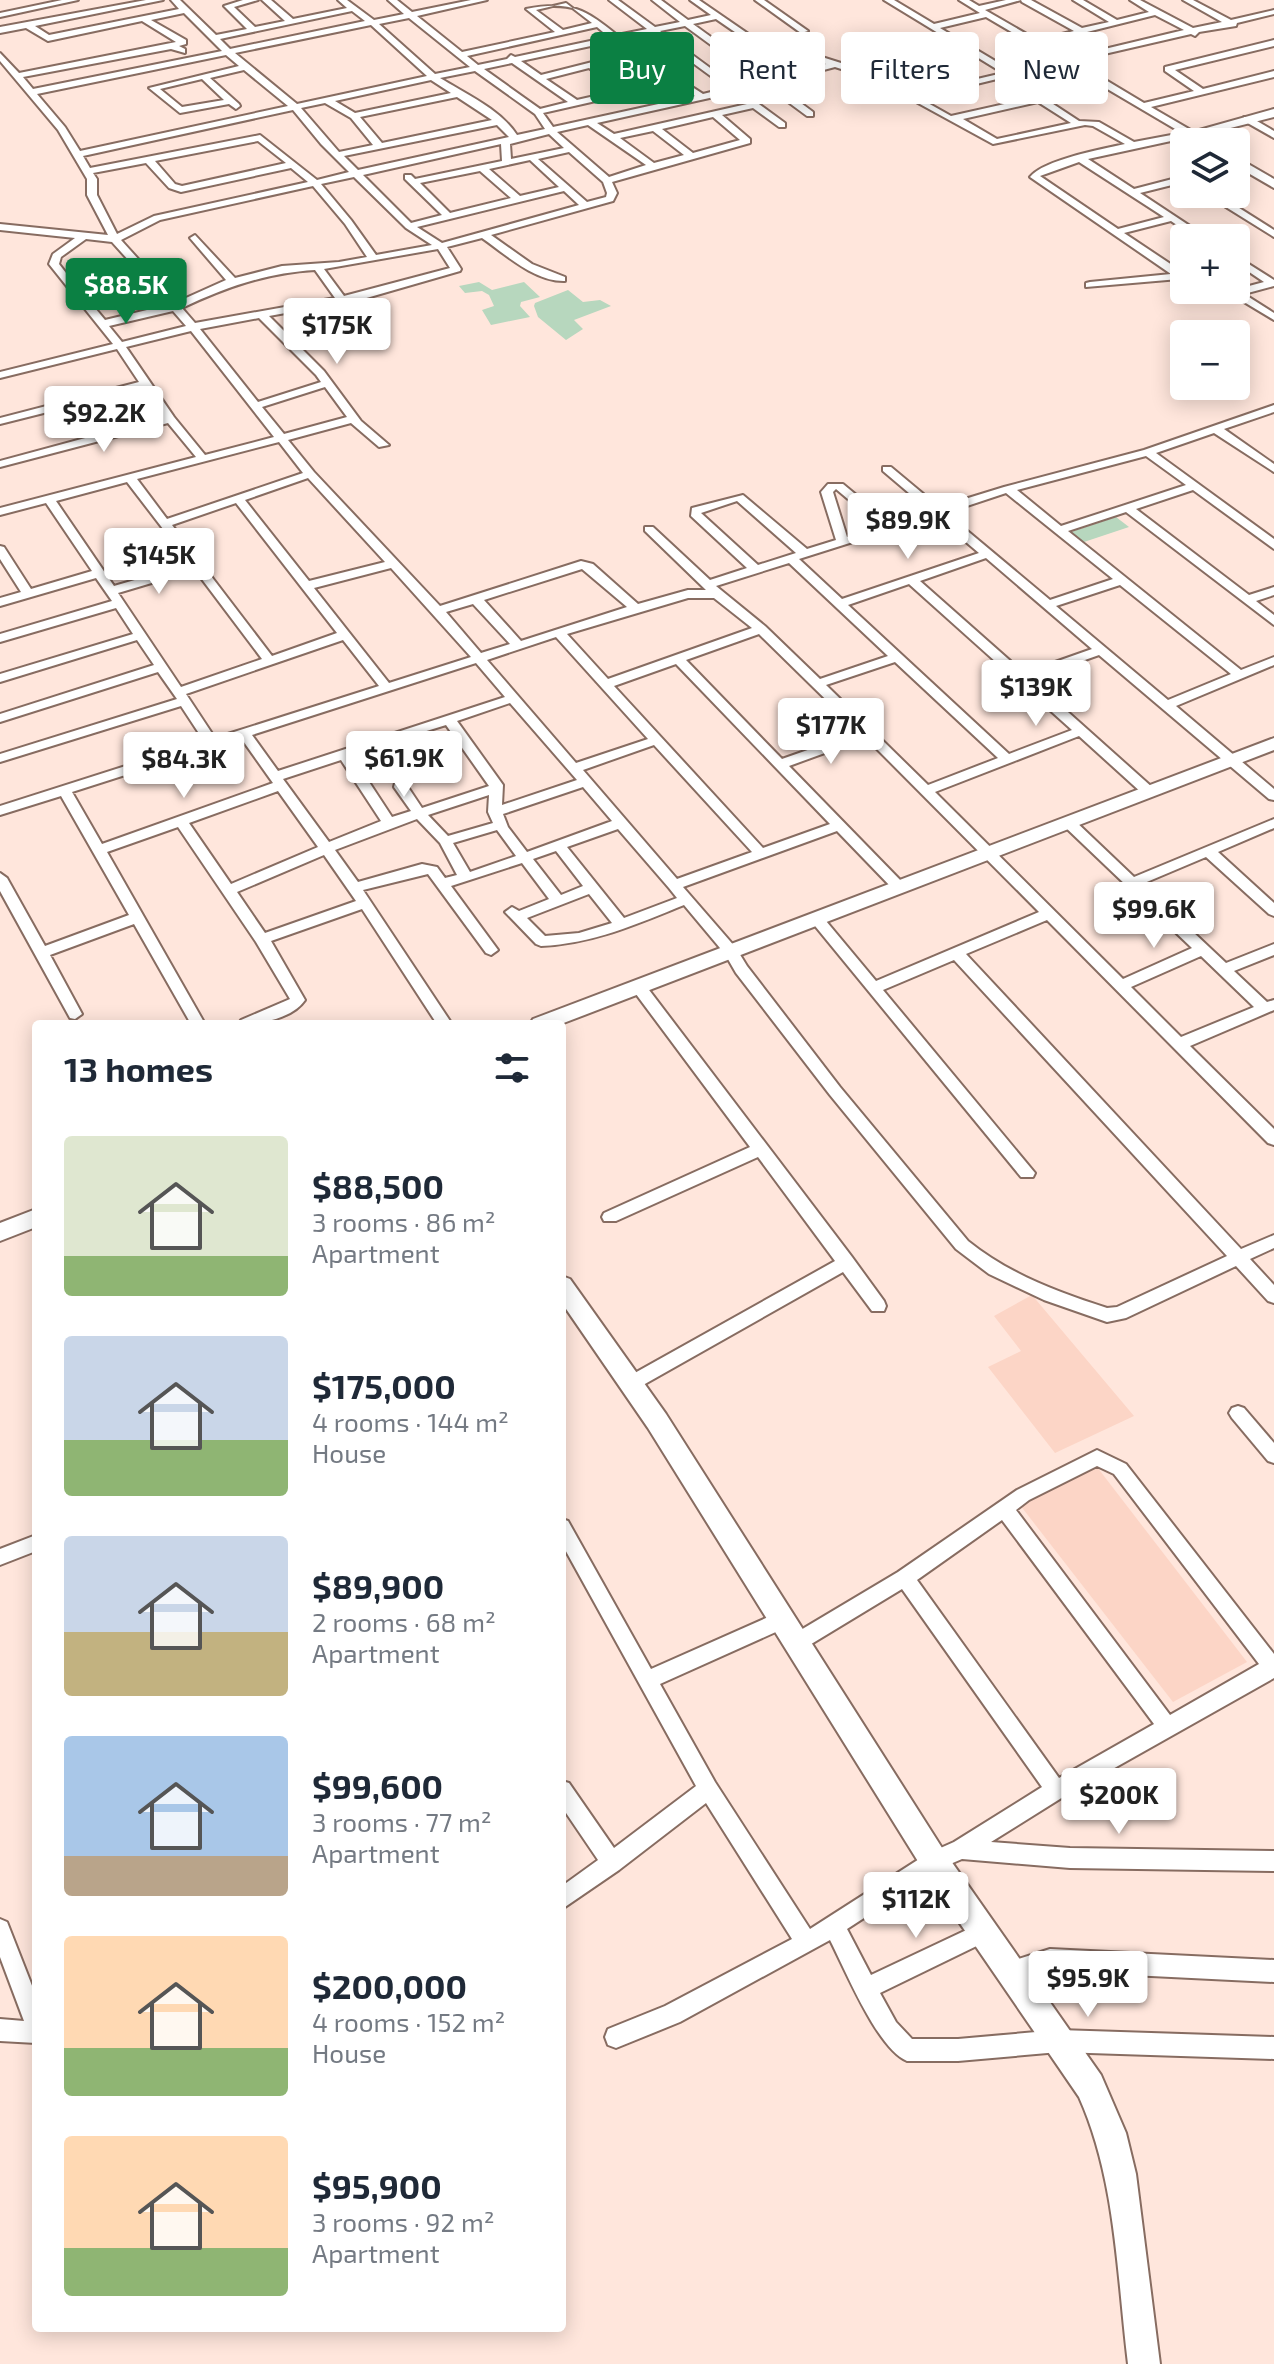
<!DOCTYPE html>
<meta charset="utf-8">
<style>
:root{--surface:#fff;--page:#f6f6f7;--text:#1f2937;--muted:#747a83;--accent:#0b8043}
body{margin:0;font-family:"Exo 2",sans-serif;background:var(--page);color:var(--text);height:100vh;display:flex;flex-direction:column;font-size:30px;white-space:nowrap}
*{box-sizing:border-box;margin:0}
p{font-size:26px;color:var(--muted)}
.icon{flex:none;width:44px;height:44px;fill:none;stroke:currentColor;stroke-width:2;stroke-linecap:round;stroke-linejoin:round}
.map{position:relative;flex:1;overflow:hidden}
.drawer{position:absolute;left:32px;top:1020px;width:534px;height:1312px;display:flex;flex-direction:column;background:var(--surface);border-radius:8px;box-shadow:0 4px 20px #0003}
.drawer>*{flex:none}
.hud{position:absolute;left:590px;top:32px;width:564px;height:72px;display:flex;gap:16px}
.tools{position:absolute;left:1170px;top:128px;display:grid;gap:16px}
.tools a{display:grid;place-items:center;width:80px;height:80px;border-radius:8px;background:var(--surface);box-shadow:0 4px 20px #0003;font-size:40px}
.price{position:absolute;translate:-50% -68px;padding:0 18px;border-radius:8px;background:#fff;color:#222;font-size:26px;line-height:52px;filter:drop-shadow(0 2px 4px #0008)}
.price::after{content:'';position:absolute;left:50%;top:48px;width:24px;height:18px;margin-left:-12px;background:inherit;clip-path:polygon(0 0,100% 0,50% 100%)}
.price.on{background:var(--accent);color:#fff}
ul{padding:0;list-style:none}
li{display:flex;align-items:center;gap:24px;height:200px;padding:0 32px}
li span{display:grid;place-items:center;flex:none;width:224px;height:160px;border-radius:8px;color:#555}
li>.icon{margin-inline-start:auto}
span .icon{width:96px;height:96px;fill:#fffc;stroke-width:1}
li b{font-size:34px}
h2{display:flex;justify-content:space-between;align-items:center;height:96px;padding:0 32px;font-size:34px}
.pill{padding:0 28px;border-radius:8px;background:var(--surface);box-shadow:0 4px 20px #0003;font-size:28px;line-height:72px}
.pill.on{background:var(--accent);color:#fff}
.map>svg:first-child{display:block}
.built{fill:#fcd5c6}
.green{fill:#b7d7be}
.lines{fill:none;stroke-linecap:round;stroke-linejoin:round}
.street-casing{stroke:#876c61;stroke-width:4}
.secondary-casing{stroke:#876c61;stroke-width:4}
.street{fill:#fff;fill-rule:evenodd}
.secondary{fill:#fff;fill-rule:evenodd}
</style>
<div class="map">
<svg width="1274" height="2364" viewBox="0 0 1274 2364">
<rect width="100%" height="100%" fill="#ffe6dc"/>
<g class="built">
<path d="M 1032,1295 L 1134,1416 L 1055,1453 L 988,1367 L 1021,1351 L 994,1316 Z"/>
<path d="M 1097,1467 L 1247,1662 L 1173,1702 L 1020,1505 Z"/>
</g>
<g class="green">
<path d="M 479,282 L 492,290 L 524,282 L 540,297 L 521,302 L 520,306 L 530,317 L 491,325 L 482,310 L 494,306 L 489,295 L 482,291 L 465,293 L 459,286 Z"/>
<path d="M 568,290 L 583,302 L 600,300 L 611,306 L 574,320 L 583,329 L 566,340 L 538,317 L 534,306 L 535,303 Z"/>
<path d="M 1116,517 L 1129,527 L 1084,542 L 1071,532 Z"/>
</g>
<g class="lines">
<g class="street-casing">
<g id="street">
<path d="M 62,0 L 78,0 L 0,17 L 0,13 Z"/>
<path d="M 146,0 L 163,0 L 35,26 L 49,35 L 179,9 L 171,0 L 180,0 L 216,35 L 247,29 L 224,6 L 243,0 L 258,0 L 234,7 L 255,27 L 285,21 L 262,0 L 271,0 L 293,19 L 347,8 L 338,0 L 347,0 L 374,20 L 404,14 L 388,0 L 397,0 L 412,12 L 471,0 L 487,0 L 417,16 L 462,52 L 555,32 L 526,9 C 571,0 586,10 617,35 L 647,29 L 609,0 L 618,0 L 655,27 L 680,22 L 652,0 L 661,0 L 688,20 L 711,15 L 690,0 L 699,0 L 766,46 L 806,52 L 879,75 L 966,50 L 884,0 L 894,0 L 934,24 L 980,13 L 959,0 L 969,0 L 979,6 L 1006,0 L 1031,0 L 1082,28 L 1109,22 L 1073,0 L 1083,0 L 1117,20 L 1149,12 L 1130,0 L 1140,0 L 1193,28 L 1222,22 L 1183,0 L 1193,0 L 1231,20 L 1274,10 L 1274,14 L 1237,23 L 1236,26 L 1199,32 L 1195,36 L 1191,34 L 1074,61 L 1144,103 L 1194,91 L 1165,71 L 1165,67 L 1274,40 L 1274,46 L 1175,70 L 1203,89 L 1274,71 L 1274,77 L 1151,107 L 1194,132 L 1194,136 L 1088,159 L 1134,189 L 1184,176 L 1184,182 L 1140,193 L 1208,238 L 1196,238 L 1171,221 L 1124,233 L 1184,273 L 1184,281 L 1179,279 L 1086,287 L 1086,283 L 1090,282 L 1171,274 L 1030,177 C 1043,160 1102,149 1125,144 L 1093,126 L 1085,125 L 993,144 L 876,80 L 835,67 L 774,83 L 813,112 L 813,116 L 807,116 L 765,85 L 741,91 L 785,123 L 785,127 L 779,127 L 753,108 L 722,115 L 750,139 L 750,143 L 612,182 L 617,193 L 613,201 L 491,235 L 532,264 L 565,277 L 565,281 C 535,282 505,254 482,238 L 447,247 L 461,269 L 460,271 L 363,299 L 269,316 L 324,371 L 361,421 L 389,445 L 379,447 L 351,423 L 288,440 L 314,472 L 440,606 L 581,561 L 593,564 L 638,604 L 688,590 L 706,590 L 645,531 L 645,527 L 653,527 L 710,580 L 747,568 L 691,516 L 692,508 L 743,495 L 807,549 L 836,540 L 821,492 L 828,484 L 843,484 L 890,523 L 929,510 L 883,471 L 883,467 L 891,467 L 939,507 L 1004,487 L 1144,450 L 1274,405 L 1274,412 L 1224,429 L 1274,464 L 1274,472 L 1214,433 L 1156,453 L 1274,539 L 1274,549 L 1193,490 L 1136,509 L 1249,595 L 1274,587 L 1274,595 L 1256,601 L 1274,615 L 1274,625 L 1126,512 L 1068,531 L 1241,670 L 1274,657 L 1274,665 L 1176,706 L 1274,789 L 1274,800 L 1269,799 L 1099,655 L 1031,679 L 1153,788 L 1153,794 L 1143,794 L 1079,736 L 935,792 L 1123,979 L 1192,948 L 1063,825 L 1063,819 L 1073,819 L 1134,877 L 1274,819 L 1274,828 L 1218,852 L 1274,903 L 1274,916 L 1269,914 L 1206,857 L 1142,884 L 1226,963 L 1274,944 L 1274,955 L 1234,971 L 1267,1002 L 1274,1000 L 1274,1010 L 1190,1046 L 1274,1129 L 1274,1145 L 1268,1143 L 1047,920 L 966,954 L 1241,1249 L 1274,1235 L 1274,1248 L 1250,1259 L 1274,1285 L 1274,1303 L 1268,1301 L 1236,1266 L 1126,1318 L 1107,1322 L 1044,1300 L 989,1274 L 956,1249 L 830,1095 L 736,973 L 725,954 L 684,905 C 637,924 592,944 541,946 L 536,944 L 505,912 L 512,907 L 519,911 L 549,899 L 522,863 L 451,886 L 498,950 L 491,955 L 486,953 L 428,874 L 363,890 L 452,1024 L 437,1024 L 362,909 L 271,941 L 305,1000 C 292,1019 260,1024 239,1024 L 241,1020 L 290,999 L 256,942 L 178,827 L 107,852 L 205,1024 L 191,1024 L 134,924 L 50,955 L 82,1014 L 75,1019 L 70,1018 L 0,891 L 0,873 L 7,878 L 45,946 L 129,915 L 61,796 L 0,815 L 0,806 L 204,741 L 181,706 L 0,762 L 0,754 L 177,699 L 158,672 L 0,722 L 0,714 L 154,665 L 137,640 L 0,682 L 0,674 L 133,634 L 116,608 L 0,642 L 0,634 L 112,601 L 96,578 L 0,606 L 0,598 L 21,592 L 0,559 L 0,546 L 4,547 L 31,589 L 92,571 L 46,503 L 0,515 L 0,508 L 196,457 L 168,423 L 0,467 L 0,461 L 163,417 L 143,388 L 0,424 L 0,418 L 139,382 L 117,349 L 0,378 L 0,372 L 113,344 L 49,264 L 53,254 L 75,238 L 0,230 L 0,224 L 108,235 L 87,195 L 87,179 L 58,130 L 0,61 L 0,53 L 19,73 L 176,42 L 142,21 L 48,41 L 26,28 L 0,33 L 0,27 ZM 1021,0 L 1022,2 L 1074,31 L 1037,40 L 985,10 ZM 566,3 L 592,23 L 563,30 L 536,10 ZM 352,11 L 365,21 L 230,49 L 220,39 ZM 184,13 L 222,51 L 33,89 L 23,77 L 171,49 L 185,53 L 185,49 L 179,46 L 186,44 L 186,40 L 151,20 ZM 1155,15 L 1184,30 L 1067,58 L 1043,43 ZM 986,17 L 1059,60 L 1012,71 L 940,28 ZM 409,18 L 470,67 L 435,74 L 379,24 ZM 716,19 L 761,50 L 802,56 L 826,64 L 769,79 L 693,24 ZM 371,25 L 427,76 L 297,104 L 235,53 ZM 685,26 L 760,81 L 736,87 L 660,31 ZM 597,27 L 609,37 L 515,57 L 511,55 L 507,59 L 478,65 L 467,56 ZM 652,33 L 666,43 L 636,51 L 622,39 ZM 614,41 L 628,53 L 541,75 L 521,61 ZM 671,47 L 727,88 L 703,94 L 641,54 ZM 972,54 L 1003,73 L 913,94 L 886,79 ZM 226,55 L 239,66 L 149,88 L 180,113 L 229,104 L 236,109 L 240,106 L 239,104 L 210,78 L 244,70 L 288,106 L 80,151 L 65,127 L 37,94 ZM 633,56 L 637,60 L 669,79 L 629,88 L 597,66 ZM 512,63 L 568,102 L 540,109 L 484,69 ZM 1065,63 L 1098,83 L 1040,96 L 1010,76 ZM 589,68 L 621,90 L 577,100 L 546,79 ZM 475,71 L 535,114 L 545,129 L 517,135 C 500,109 466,94 440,78 ZM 1001,78 L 1032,98 L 951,116 L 919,98 ZM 202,79 L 224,100 L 182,107 L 160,89 ZM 431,80 L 451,93 L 355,113 L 335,101 ZM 675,83 L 695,96 L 553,127 L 543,113 ZM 1104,87 L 1182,133 L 1134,142 L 1099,122 L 1079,121 L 1047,100 ZM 732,93 L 747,104 L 614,134 L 597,123 ZM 457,97 L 492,120 L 382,143 L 360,117 ZM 1038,102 L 1071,123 L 997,139 L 963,119 ZM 325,103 L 351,118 L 373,145 L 339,152 L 301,108 ZM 293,110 L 321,144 L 349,172 L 317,180 L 260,135 L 90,168 L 83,156 ZM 713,117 L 740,140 L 693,153 L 662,129 ZM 497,125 L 509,137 L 358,170 L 344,156 ZM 588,125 L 646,165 L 609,177 L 557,132 ZM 653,131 L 684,155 L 654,163 L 620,138 ZM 549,134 L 564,148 L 511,159 L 510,144 ZM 258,141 L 286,163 L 182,186 L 175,184 L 155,161 ZM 501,144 L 502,161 L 415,179 L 411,175 L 405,175 L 405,179 L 442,215 L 411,223 L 363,175 ZM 569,152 L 603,182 L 607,193 L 606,197 L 587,202 L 538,159 ZM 530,160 L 559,187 L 520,196 L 489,169 ZM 1079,162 L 1164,217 L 1118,229 L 1040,176 ZM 146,163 L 169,188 L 181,192 L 291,168 L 308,182 L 154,216 L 117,234 L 97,195 L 97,179 L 93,173 ZM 480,171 L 511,198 L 450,213 L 420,183 ZM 354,177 L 406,228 L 432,245 L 376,255 L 351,220 L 321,184 ZM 313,186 L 345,224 L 367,257 L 339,262 L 282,266 L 235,278 L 195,235 L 190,238 L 226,280 L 177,302 L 121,240 L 160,220 ZM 564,191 L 579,205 L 442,243 L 417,227 ZM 86,239 L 112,242 L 131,263 L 66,273 L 59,264 L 61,257 ZM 438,249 L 450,268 L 344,296 L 324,269 ZM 136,268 L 168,305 L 105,320 L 70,278 ZM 315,270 L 335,298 L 195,323 L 182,308 C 226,287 266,273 315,270 ZM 173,311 L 186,326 L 122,342 L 109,326 ZM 259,318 L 316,375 L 321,382 L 258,402 L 200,329 ZM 191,331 L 274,437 L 205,455 L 174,417 L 126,347 ZM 325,387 L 347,417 L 284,434 L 262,407 ZM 279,442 L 303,473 L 167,519 L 137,479 ZM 1146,456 L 1186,485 L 1061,526 L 1017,490 ZM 308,478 L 385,562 L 309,581 L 245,500 ZM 127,482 L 190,564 L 114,586 L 56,501 ZM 836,489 L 880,526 L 847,537 L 833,492 ZM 1006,493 L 1113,579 L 1050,600 L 946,513 ZM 737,501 L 796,553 L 758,565 L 701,513 ZM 236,503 L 337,633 L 272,656 L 172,525 ZM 935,516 L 979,553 L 842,599 L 799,559 ZM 986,558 L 1092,649 L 1024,673 L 920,581 ZM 789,563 L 888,656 L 820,679 L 765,626 L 716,586 ZM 391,568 L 471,657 L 389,683 L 314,588 ZM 582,569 L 627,607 L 521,641 L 484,600 ZM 195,570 L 262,659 L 181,687 L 118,593 ZM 909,584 L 1072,730 L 1009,754 L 848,605 ZM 1120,585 L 1231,674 L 1168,700 L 1056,606 ZM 688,598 L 714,598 L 752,628 L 608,679 L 567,634 ZM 473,604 L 510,644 L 481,653 L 446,612 ZM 759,634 L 859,732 L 782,759 L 686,660 ZM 556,637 L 648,739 L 576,763 L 487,660 ZM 343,640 L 379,686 L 215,738 L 186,694 ZM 895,662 L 998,758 L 928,785 L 826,685 ZM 476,663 L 505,697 L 278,771 L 252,735 ZM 676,664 L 830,824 L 763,848 L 614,686 ZM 510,703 L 577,780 L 502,805 L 503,785 L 457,721 ZM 446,725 L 489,786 L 422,808 L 408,787 L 408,783 L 431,755 L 420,733 ZM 409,737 L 417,755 L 396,779 L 394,787 L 411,811 L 392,817 L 352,756 ZM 241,738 L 273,783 L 102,844 L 72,792 ZM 866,738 L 1039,912 L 876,981 L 821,915 L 811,915 L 809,918 L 811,921 L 1021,1177 L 1033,1177 L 1035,1173 L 883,990 L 954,960 L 1227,1256 L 1117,1307 L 1107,1308 C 1057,1292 1009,1274 968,1241 L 840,1087 L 747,966 L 736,948 L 683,887 L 837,831 L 893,889 L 903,889 L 905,886 L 903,883 L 789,766 ZM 654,745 L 752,852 L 677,879 L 583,770 ZM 341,760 L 381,821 L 329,842 L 283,779 ZM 583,787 L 612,821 L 527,852 L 508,827 L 503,814 ZM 278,791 L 318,847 L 231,884 L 189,823 ZM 489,795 L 488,812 L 493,823 L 448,836 L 428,815 ZM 417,819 L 440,843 L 457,875 L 445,878 L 437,867 L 422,864 L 358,882 L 335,850 ZM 618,829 L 669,888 L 677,898 L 624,918 L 567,847 ZM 497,830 L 516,856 L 470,872 L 453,843 ZM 556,851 L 583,886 L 561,895 L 533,859 ZM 324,855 L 356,901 L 265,933 L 237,892 ZM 589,894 L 612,923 L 579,933 L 545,936 L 527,918 ZM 1201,956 L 1254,1007 L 1181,1037 L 1131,987 Z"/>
<path d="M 755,0 L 764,0 L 808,31 L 801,33 Z"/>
<path d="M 1244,117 L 1250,117 L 1274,131 L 1274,138 L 1244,121 Z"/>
<path d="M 1205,194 L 1217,194 L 1274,230 L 1274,237 Z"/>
<path d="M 1236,256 L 1274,280 L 1274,286 L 1244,294 L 1274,313 L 1274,320 L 1234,296 L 1218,300 L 1196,290 L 1210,290 L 1219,294 L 1264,282 L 1236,263 Z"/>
<path d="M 638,981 L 643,982 L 852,1257 L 884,1301 L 886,1306 L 884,1311 L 872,1311 L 843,1272 L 636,1389 L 630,1391 L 624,1389 L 621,1384 L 624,1379 L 835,1261 L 758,1157 L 616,1221 L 604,1221 L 602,1217 L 604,1213 L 750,1147 L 633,990 L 631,986 L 633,982 Z"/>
<path d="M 1238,1406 L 1244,1408 L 1274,1443 L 1274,1463 L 1268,1461 L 1232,1418 L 1229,1413 L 1232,1408 Z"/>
<path d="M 1097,1450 L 1126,1464 L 1274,1654 L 1274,1678 L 1063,1797 L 991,1842 L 1070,1848 L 1274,1851 L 1274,1871 L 1070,1868 L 962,1859 L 941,1868 L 847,1929 L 871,1975 L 977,1925 L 984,1922 L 991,1925 L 994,1932 L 991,1939 L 880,1993 L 896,2022 L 912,2039 L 958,2039 L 1059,2030 L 1274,2037 L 1274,2059 L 1059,2052 L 958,2061 L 907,2061 C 877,2048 846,1971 830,1940 L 680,2022 L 616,2048 L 608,2045 L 605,2037 L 608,2029 L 665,2006 L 792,1939 L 706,1803 L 619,1870 L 562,1909 L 562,1886 L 598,1860 L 562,1807 L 562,1781 L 569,1783 L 614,1848 L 696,1786 L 562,1544 L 562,1519 L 568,1521 L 651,1669 L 775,1614 L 782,1612 L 789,1614 L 791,1620 L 789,1626 L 660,1684 L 715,1782 L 810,1929 L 927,1854 L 954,1842 L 1042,1787 L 902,1589 L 803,1649 L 796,1652 L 789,1649 L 786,1643 L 789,1637 L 898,1572 L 1017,1490 ZM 1097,1466 L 1114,1474 L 1259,1664 L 1170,1715 L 1016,1510 L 1029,1500 ZM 1002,1520 L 1154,1724 L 1059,1778 L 917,1580 Z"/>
<path d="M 36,1535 L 36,1551 L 0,1565 L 0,1549 Z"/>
<path d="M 0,1919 L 7,1922 L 36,1996 L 36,2043 L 0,2041 L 0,2019 L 24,2021 L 0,1957 Z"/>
<path d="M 1050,1949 L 1274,1960 L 1274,1982 L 1050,1971 L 1011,1983 L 1003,1980 L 1000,1972 L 1003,1964 Z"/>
</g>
</g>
<g class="secondary-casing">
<g id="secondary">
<path d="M 1274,109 L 1274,117 L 1191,138 L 1185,134 Z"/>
<path d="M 1236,157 L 1274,179 L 1274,188 L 1236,166 Z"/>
<path d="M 1274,738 L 1274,750 L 561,1024 L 530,1024 L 533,1019 Z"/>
<path d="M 36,1209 L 36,1227 L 0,1241 L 0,1223 Z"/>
<path d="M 562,1276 L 570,1279 L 666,1414 L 944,1851 L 1101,2075 L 1126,2133 L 1136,2174 L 1160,2364 L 1128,2364 C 1117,2275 1116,2179 1079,2097 L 924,1871 L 648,1428 L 562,1303 Z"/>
</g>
</g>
<use href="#street" class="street"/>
<use href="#secondary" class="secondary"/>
</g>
</svg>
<div class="tools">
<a><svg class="icon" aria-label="layers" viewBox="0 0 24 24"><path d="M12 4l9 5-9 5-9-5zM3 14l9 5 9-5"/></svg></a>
<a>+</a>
<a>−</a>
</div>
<b class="price on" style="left:126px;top:326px">$88.5K</b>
<b class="price" style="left:337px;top:366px">$175K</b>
<b class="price" style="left:104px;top:454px">$92.2K</b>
<b class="price" style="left:908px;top:561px">$89.9K</b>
<b class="price" style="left:159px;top:596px">$145K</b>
<b class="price" style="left:1036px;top:728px">$139K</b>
<b class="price" style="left:831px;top:766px">$177K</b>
<b class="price" style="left:404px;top:799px">$61.9K</b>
<b class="price" style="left:184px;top:800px">$84.3K</b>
<b class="price" style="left:1154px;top:950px">$99.6K</b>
<b class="price" style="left:1119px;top:1836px">$200K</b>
<b class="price" style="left:916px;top:1940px">$112K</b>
<b class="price" style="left:1088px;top:2019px">$95.9K</b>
<div class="hud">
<a class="pill on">Buy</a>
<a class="pill">Rent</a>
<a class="pill">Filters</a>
<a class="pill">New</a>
</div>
<section class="drawer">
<h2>13 homes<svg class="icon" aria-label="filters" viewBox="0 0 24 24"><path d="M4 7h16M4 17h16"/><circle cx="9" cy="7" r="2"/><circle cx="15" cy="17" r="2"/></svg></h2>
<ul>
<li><span style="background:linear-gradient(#dfe7d0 75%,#8fb573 0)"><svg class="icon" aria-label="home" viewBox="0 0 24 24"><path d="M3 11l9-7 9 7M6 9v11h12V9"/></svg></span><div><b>$88,500</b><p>3 rooms · 86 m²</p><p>Apartment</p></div></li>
<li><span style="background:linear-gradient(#c9d6e8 65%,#8fb573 0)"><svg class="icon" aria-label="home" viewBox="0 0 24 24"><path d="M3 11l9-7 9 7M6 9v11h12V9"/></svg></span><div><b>$175,000</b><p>4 rooms · 144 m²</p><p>House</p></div></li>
<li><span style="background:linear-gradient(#c9d6e8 60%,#c2b280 0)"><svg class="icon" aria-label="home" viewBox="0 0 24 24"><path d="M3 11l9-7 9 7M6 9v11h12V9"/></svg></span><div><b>$89,900</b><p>2 rooms · 68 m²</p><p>Apartment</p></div></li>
<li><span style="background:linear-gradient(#a9c7e8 75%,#b9a48a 0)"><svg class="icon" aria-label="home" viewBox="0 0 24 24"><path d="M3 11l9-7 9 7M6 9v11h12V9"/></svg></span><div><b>$99,600</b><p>3 rooms · 77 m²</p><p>Apartment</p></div></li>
<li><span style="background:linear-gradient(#ffd9b3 70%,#8fb573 0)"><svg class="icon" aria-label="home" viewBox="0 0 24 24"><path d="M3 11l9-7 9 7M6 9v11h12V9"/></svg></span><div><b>$200,000</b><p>4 rooms · 152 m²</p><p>House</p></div></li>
<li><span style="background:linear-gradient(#ffd9b3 70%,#8fb573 0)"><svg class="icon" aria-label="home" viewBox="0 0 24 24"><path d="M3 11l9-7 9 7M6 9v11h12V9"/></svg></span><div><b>$95,900</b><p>3 rooms · 92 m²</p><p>Apartment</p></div></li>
</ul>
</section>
</div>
